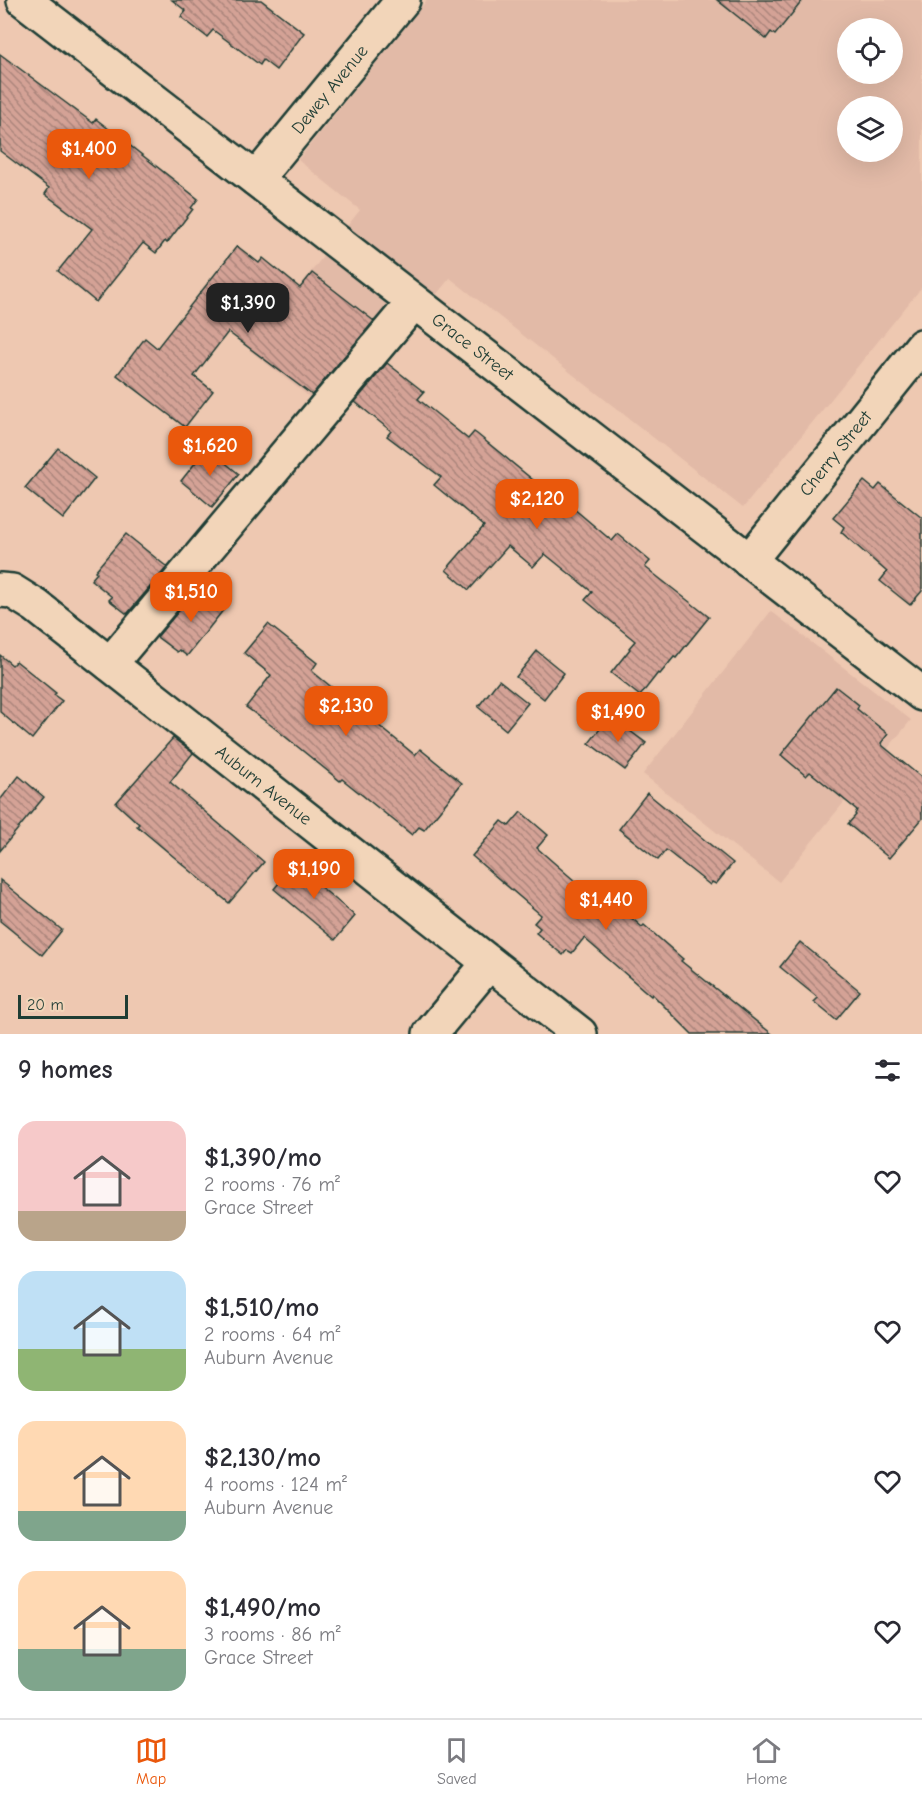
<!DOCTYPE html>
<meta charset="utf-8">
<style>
:root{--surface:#fff;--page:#f7f7f7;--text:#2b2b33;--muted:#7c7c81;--line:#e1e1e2;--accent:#ea580c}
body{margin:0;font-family:"Comic Neue",sans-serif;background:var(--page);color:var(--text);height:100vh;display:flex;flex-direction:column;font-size:22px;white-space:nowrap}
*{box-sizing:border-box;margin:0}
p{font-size:20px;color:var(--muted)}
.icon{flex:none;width:33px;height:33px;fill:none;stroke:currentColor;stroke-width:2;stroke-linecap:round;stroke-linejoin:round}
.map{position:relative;height:1034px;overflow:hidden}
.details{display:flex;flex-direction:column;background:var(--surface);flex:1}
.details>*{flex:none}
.buttons{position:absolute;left:837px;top:18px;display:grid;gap:12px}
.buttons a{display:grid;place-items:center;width:66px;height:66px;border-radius:50%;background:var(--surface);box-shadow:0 6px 24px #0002;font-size:30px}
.scale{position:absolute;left:18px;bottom:15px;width:110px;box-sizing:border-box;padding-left:6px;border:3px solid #1f3d34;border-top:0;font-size:16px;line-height:21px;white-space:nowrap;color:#1f3d34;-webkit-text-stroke:4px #f2d5b9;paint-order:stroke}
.price{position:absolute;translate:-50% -51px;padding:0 14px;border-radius:12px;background:var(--accent);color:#fff;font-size:20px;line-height:39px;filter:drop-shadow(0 2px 3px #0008)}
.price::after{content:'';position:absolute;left:50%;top:36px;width:18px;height:14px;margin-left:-9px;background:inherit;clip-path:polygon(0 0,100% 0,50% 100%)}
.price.selected{background:#222;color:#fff}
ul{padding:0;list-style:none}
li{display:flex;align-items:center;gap:18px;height:150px;padding:0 18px}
li span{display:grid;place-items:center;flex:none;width:168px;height:120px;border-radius:18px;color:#555}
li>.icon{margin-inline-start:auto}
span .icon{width:72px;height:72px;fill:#fffc;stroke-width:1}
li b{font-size:26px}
h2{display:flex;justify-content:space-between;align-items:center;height:72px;padding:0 18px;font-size:26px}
.tab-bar{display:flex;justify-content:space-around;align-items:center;height:84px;border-top:2px solid var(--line);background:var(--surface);font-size:16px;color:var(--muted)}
.tab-bar a{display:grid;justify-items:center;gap:3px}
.tab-bar .selected{color:var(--accent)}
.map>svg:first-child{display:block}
.built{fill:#e2baa7;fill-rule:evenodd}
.building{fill:url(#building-back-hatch);stroke:#1f3d34;stroke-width:1.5}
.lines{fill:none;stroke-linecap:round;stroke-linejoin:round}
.street-casing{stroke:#1f3d34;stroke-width:38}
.secondary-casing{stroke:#1f3d34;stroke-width:38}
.street{stroke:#f2d5b9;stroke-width:33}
.secondary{stroke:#f2d5b9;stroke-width:33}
.labels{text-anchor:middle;stroke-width:5;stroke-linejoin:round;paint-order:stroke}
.street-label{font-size:18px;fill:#1f3d34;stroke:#f2d5b9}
</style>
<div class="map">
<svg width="922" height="1034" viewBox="0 0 922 1034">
<defs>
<pattern id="building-back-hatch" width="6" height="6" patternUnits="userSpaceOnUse" patternTransform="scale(1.5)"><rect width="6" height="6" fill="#d4a296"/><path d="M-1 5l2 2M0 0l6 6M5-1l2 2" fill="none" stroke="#ab857b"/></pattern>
</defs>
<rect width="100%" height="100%" fill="#eec8b1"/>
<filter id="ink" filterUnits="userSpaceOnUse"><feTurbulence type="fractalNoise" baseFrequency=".0167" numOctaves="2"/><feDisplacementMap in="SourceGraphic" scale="12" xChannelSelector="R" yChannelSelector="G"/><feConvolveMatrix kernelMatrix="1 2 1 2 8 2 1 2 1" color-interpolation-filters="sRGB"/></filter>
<g filter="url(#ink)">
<g class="built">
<path d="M 427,0 L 922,0 L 922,287 L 743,508 L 450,278 L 335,417 L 249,350 L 360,210 L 298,160 ZM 848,28 L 892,28 L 892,74 L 848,74 ZM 848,106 L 892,106 L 892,152 L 848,152 Z"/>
<path d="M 771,611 L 911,720 L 779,882 L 643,774 Z"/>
</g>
<g class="building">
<path d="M 172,0 L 261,0 L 304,33 L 276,70 L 263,60 L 260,65 L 213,30 L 207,37 L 181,17 L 186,11 Z"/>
<path d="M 717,0 L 803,0 L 775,35 L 771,32 L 766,39 Z"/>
<path d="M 0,54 L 93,123 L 96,119 L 198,199 L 191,208 L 193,209 L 167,243 L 165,241 L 156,253 L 143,243 L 96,302 L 58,271 L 92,229 L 45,194 L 49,188 L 0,151 Z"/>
<path d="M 237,246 L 259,263 L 263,258 L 300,288 L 312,273 L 374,321 L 312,395 L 228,332 L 194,376 L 213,391 L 185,427 L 117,375 L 145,338 L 157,348 Z"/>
<path d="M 387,363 L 424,392 L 418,399 L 468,439 L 474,432 L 477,434 L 544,489 L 547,486 L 612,541 L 618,534 L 650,561 L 645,567 L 709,617 L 676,658 L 674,657 L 660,674 L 658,673 L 640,696 L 611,673 L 630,649 L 629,648 L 635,641 L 585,600 L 592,592 L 545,554 L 533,567 L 508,546 L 469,590 L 446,570 L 484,526 L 434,485 L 441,477 L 387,436 L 391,431 L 355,402 Z"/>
<path d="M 58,448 L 95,478 L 63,519 L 25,488 Z"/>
<path d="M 207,448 L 239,474 L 212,507 L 181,481 Z"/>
<path d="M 864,481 L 875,490 L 880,484 L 922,518 L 922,591 L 910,605 L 880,581 L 887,572 L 841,532 L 844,527 L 833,518 Z"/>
<path d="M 126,534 L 167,567 L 127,614 L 109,600 L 112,597 L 91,580 L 97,573 L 95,571 Z"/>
<path d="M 198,588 L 224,609 L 187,656 L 179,650 L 177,652 L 157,637 Z"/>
<path d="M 268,624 L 317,663 L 312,670 L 313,672 L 415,755 L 420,749 L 462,783 L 424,830 L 419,827 L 412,835 L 342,779 L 340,781 L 272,726 L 246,707 L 271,675 L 244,653 Z"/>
<path d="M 537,651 L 564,673 L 544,699 L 516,677 Z"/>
<path d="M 0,655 L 12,665 L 16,661 L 56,693 L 54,695 L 62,701 L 32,739 L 0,712 Z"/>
<path d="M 499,680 L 528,703 L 506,730 L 478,707 Z"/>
<path d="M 836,687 L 859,705 L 857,709 L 888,734 L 881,743 L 883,746 L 922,778 L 922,819 L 889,858 L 848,824 L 856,815 L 855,814 L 857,810 L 810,772 L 806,776 L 781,755 Z"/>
<path d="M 610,716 L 646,743 L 625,770 L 589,743 Z"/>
<path d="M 173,738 L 193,753 L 170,782 L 264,862 L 229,903 L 137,826 L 139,824 L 116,803 Z"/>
<path d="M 19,776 L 44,797 L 0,851 L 0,800 Z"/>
<path d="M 647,793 L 733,863 L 716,884 L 712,882 L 710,885 L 666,850 L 658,860 L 619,829 Z"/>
<path d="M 521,812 L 548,835 L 537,848 L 584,889 L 590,882 L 642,927 L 644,925 L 683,959 L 681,961 L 772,1034 L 692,1034 L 652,994 L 651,996 L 584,938 L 572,953 L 567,950 L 563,955 L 536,933 L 540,928 L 534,923 L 541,915 L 472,856 L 502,821 L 509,826 Z"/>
<path d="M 298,860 L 325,883 L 321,887 L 355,916 L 335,940 L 274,889 Z"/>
<path d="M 0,880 L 62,930 L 42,955 L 0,921 Z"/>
<path d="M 800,942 L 860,991 L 836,1020 L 814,1002 L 818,998 L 780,967 Z"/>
</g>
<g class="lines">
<g class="street-casing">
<g id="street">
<path id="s1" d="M 256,179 L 403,0"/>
<path id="s2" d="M 749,561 L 922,346"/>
<path id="s3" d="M 0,590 L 12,591 L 36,606 L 580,1034"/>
<path d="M 110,664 L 414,302"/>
<path d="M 430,1034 L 489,963"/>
</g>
</g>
<g class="secondary-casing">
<g id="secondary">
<path id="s4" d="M 24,0 L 922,694"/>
</g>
</g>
<use href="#street" class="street"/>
<use href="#secondary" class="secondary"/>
</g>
</g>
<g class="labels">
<g class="street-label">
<text dy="6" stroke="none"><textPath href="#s1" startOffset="116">Dewey Avenue</textPath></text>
<text dy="6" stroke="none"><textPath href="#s4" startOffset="567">Grace Street</textPath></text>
<text dy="6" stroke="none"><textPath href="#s2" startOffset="138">Cherry Street</textPath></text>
<text dy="6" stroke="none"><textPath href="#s3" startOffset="330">Auburn Avenue</textPath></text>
</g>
</g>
</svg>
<div class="buttons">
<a><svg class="icon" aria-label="locate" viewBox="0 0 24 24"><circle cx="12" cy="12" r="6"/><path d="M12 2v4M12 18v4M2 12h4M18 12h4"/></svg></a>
<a><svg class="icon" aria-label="layers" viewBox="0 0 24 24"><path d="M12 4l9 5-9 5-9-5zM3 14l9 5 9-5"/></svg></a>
</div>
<div class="scale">20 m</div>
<b class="price" style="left:89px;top:180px">$1,400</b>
<b class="price selected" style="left:248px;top:334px">$1,390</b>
<b class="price" style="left:210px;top:477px">$1,620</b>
<b class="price" style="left:537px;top:530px">$2,120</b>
<b class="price" style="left:191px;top:623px">$1,510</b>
<b class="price" style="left:346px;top:737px">$2,130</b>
<b class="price" style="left:618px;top:743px">$1,490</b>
<b class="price" style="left:314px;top:900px">$1,190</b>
<b class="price" style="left:606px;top:931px">$1,440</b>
</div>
<section class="details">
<h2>9 homes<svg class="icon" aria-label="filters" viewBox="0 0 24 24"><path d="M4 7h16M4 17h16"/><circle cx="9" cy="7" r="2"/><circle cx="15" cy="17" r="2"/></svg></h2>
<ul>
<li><span style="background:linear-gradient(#f6c9c9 75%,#b9a48a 0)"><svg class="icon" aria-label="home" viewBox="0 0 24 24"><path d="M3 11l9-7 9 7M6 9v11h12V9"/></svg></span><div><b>$1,390/mo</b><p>2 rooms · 76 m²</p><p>Grace Street</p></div><svg class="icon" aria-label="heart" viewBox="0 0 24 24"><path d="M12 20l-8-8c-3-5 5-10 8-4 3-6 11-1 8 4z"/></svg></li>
<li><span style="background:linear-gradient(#bfe0f5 65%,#8fb573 0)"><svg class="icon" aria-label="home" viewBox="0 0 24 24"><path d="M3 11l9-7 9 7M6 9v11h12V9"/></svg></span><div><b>$1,510/mo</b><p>2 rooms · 64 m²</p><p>Auburn Avenue</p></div><svg class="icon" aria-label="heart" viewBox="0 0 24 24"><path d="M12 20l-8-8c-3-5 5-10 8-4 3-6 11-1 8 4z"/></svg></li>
<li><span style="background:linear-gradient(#ffd9b3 75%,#7fa58c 0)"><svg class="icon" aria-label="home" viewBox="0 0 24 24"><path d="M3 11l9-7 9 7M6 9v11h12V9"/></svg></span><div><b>$2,130/mo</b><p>4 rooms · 124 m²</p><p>Auburn Avenue</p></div><svg class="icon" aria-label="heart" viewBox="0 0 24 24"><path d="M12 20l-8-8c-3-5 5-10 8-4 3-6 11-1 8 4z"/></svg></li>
<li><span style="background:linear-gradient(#ffd9b3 65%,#7fa58c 0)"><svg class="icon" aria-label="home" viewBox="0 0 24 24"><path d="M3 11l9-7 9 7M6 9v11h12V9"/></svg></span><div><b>$1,490/mo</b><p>3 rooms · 86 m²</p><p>Grace Street</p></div><svg class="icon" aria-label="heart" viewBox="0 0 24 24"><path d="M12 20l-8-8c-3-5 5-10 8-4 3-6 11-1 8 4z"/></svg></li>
</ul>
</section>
<nav class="tab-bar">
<a class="selected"><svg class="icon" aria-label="map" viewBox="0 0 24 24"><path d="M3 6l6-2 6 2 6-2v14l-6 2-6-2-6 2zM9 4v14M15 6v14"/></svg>Map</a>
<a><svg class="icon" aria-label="saved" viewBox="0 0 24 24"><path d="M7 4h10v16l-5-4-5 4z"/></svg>Saved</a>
<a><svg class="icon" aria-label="home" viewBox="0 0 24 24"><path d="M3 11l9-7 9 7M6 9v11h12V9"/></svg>Home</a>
</nav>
